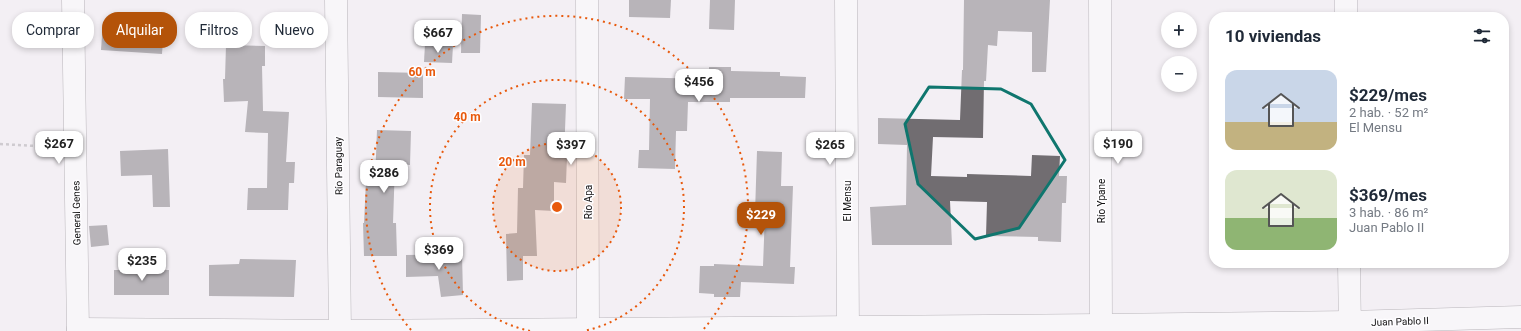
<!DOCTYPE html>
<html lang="es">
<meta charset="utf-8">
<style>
:root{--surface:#fff;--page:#f2f2f3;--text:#1f2937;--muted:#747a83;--accent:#b45309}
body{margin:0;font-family:Roboto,sans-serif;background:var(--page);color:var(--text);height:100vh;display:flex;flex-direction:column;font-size:15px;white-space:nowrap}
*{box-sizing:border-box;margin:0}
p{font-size:13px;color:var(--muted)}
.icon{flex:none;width:22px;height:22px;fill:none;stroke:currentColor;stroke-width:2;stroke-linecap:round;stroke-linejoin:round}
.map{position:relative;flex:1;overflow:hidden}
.details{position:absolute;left:1209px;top:12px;width:300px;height:256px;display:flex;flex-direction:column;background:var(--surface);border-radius:16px;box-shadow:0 2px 6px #0003}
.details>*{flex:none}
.guide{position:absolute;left:12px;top:12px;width:380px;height:36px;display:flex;gap:8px}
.buttons{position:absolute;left:1161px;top:12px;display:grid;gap:8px}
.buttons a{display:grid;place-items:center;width:36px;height:36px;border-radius:50%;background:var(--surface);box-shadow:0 2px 6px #0003;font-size:20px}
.price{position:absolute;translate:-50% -34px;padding:0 9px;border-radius:8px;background:#fff;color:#222;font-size:13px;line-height:26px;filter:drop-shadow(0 1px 2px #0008)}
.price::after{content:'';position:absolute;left:50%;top:24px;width:12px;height:9px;margin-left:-6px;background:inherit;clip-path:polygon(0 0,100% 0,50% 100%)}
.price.selected{background:var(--accent);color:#fff}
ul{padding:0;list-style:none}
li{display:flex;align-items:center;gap:12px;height:100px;padding:0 16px}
li span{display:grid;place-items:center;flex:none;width:112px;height:80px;border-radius:12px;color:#555}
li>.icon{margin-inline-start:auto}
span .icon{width:48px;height:48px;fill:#fffc;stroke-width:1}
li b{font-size:17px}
h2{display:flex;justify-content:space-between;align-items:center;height:48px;padding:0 16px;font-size:17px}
.chip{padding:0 14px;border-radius:16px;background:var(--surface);box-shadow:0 2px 6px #0003;font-size:14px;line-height:36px}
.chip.selected{background:var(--accent);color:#fff}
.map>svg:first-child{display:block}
.building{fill:#716d71}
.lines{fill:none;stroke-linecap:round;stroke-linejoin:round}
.minor-casing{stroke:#767276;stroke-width:23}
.path{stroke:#a4a1a4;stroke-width:2.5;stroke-dasharray:3 3;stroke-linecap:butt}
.minor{stroke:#fff;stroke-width:22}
.marked{fill:none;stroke:#0f766e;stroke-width:3;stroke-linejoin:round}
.ring{fill:none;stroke:#e8590c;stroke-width:2;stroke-dasharray:2 4}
.labels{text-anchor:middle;stroke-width:3;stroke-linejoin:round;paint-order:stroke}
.street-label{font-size:10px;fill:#111011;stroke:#fefdff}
.centre{fill:#e8590c;stroke:#fefdff;stroke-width:2}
.ring-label{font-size:12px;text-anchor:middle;font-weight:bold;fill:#e8590c;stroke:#fefdff;stroke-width:3;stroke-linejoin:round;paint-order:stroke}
</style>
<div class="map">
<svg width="1521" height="331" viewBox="0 0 1521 331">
<rect width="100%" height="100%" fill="#f3eff4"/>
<g class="building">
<path d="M 629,0 L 671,0 L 670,18 L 629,17 Z"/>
<path d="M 710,0 L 735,0 L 734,30 L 709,29 Z"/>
<path d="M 964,0 L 1050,0 L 1046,72 L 1032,72 L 1032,32 L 998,31 L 997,46 L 988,45 L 986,81 L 984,81 L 983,138 L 933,137 L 931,176 L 967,177 L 967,174 L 1031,176 L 1032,155 L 1060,156 L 1059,176 L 1067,176 L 1066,203 L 1062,203 L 1061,242 L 1038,241 L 1038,237 L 986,236 L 987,202 L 950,201 L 952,245 L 872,245 L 870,207 L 906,205 L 907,145 L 878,144 L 878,118 L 960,120 L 962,70 L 963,70 Z"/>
<path d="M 462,14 L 481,15 L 480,53 L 461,53 Z"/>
<path d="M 103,22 L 164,26 L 162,54 L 101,50 Z"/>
<path d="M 425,44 L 453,45 L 452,63 L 424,62 Z"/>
<path d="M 226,45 L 265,46 L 265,66 L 262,66 L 263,111 L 289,112 L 286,162 L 295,162 L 294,183 L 289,183 L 288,210 L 247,210 L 248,188 L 267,188 L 268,133 L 245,132 L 248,101 L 224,102 L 223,79 L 225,79 Z"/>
<path d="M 709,67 L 731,67 L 731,71 L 780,72 L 780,76 L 806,77 L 805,98 L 730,98 L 730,102 L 688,102 L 687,131 L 676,131 L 675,169 L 638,168 L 639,150 L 649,150 L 650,99 L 624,99 L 625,77 L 709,79 Z"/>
<path d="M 378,72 L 423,73 L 423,98 L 378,97 Z"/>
<path d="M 532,103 L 566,104 L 564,156 L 567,156 L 566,183 L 554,182 L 554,211 L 535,210 L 537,256 L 523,256 L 523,280 L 507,281 L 506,234 L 517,233 L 518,188 L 523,188 L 524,155 L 530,155 Z"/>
<path d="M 377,130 L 411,131 L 410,165 L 395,164 L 393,223 L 396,223 L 397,256 L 364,256 L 363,223 L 364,223 L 366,181 L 375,181 Z"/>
<path d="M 168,149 L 170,207 L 153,207 L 152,175 L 121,176 L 120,151 Z"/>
<path d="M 757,151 L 782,152 L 781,186 L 793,186 L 790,267 L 795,267 L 794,284 L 741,282 L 740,297 L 714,297 L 714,294 L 699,293 L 700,266 L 714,266 L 714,264 L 763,266 L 765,213 L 755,213 Z"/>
<path d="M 107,225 L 109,245 L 91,247 L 89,226 Z"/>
<path d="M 462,254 L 463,295 L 441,297 L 438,276 L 406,277 L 406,255 Z"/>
<path d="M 240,259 L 296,260 L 294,297 L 209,296 L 209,265 L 239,264 Z"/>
<rect x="114" y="270" width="55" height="25"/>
</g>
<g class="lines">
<g class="minor-casing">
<g id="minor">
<path d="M 73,0 L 78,331"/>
<path d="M 336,0 L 340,331"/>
<path d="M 587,0 L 588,331"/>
<path d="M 846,0 L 848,331"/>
<path d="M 1100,0 L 1101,331"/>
<path d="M 1346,0 L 1346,17"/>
<path d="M 1349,263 L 1350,331"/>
<path d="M 78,329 L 340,331 L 1101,325 L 1350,322 L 1521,317"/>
</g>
</g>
<path class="path" d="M 0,144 L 53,147"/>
<use href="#minor" class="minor"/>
</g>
<path d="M0 0H1521V331H0ZM 929,87 L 1001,89 L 1031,104 L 1065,160 L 1019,228 L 975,239 L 918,184 L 905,124 Z" fill="#f3eff4" fill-opacity=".55" fill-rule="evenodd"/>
<path class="marked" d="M 929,87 L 1001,89 L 1031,104 L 1065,160 L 1019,228 L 975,239 L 918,184 L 905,124 Z"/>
<circle cx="557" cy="207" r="64" fill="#e8590c" fill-opacity=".12"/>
<g class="ring">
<circle cx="557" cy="207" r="64"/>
<path d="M530 331A127 127 0 1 1 584 331"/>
<path d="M411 330A191 191 0 1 1 703 330"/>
</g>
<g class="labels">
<g class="street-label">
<text transform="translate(338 166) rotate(-91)" y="4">Río Paraguay</text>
<text transform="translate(847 201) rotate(-90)" y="4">El Mensu</text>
<text transform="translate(1101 201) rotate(-90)" y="4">Río Ypane</text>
<text transform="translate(588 202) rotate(-90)" y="4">Río Apa</text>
<text transform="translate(76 213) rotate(-91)" y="4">General Genes</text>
<text transform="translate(1400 321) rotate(-2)" y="4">Juan Pablo II</text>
</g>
</g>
<circle cx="557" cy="207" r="6" class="centre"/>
<g class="ring-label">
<text x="422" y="76">60 m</text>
<text x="467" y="121">40 m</text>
<text x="512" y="166">20 m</text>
</g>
</svg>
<div class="buttons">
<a>+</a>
<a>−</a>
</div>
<b class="price" style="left:438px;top:54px">$667</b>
<b class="price" style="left:699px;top:103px">$456</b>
<b class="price" style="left:59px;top:165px">$267</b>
<b class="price" style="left:1118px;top:165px">$190</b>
<b class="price" style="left:571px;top:166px">$397</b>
<b class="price" style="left:830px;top:166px">$265</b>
<b class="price" style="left:384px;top:194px">$286</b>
<b class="price selected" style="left:761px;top:236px">$229</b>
<b class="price" style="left:439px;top:271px">$369</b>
<b class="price" style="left:142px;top:282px">$235</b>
<div class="guide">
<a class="chip">Comprar</a>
<a class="chip selected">Alquilar</a>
<a class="chip">Filtros</a>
<a class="chip">Nuevo</a>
</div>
<section class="details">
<h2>10 viviendas<svg class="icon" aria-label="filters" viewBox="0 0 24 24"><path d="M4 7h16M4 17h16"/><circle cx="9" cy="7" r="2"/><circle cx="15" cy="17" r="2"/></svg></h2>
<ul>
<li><span style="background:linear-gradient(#c9d6e8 65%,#c2b280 0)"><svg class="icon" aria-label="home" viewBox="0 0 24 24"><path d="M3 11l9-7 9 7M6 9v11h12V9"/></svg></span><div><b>$229/mes</b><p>2 hab. · 52 m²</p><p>El Mensu</p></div></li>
<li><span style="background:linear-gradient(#dfe7d0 60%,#8fb573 0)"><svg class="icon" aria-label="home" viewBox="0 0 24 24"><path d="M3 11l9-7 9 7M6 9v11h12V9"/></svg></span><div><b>$369/mes</b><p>3 hab. · 86 m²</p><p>Juan Pablo II</p></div></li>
</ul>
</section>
</div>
